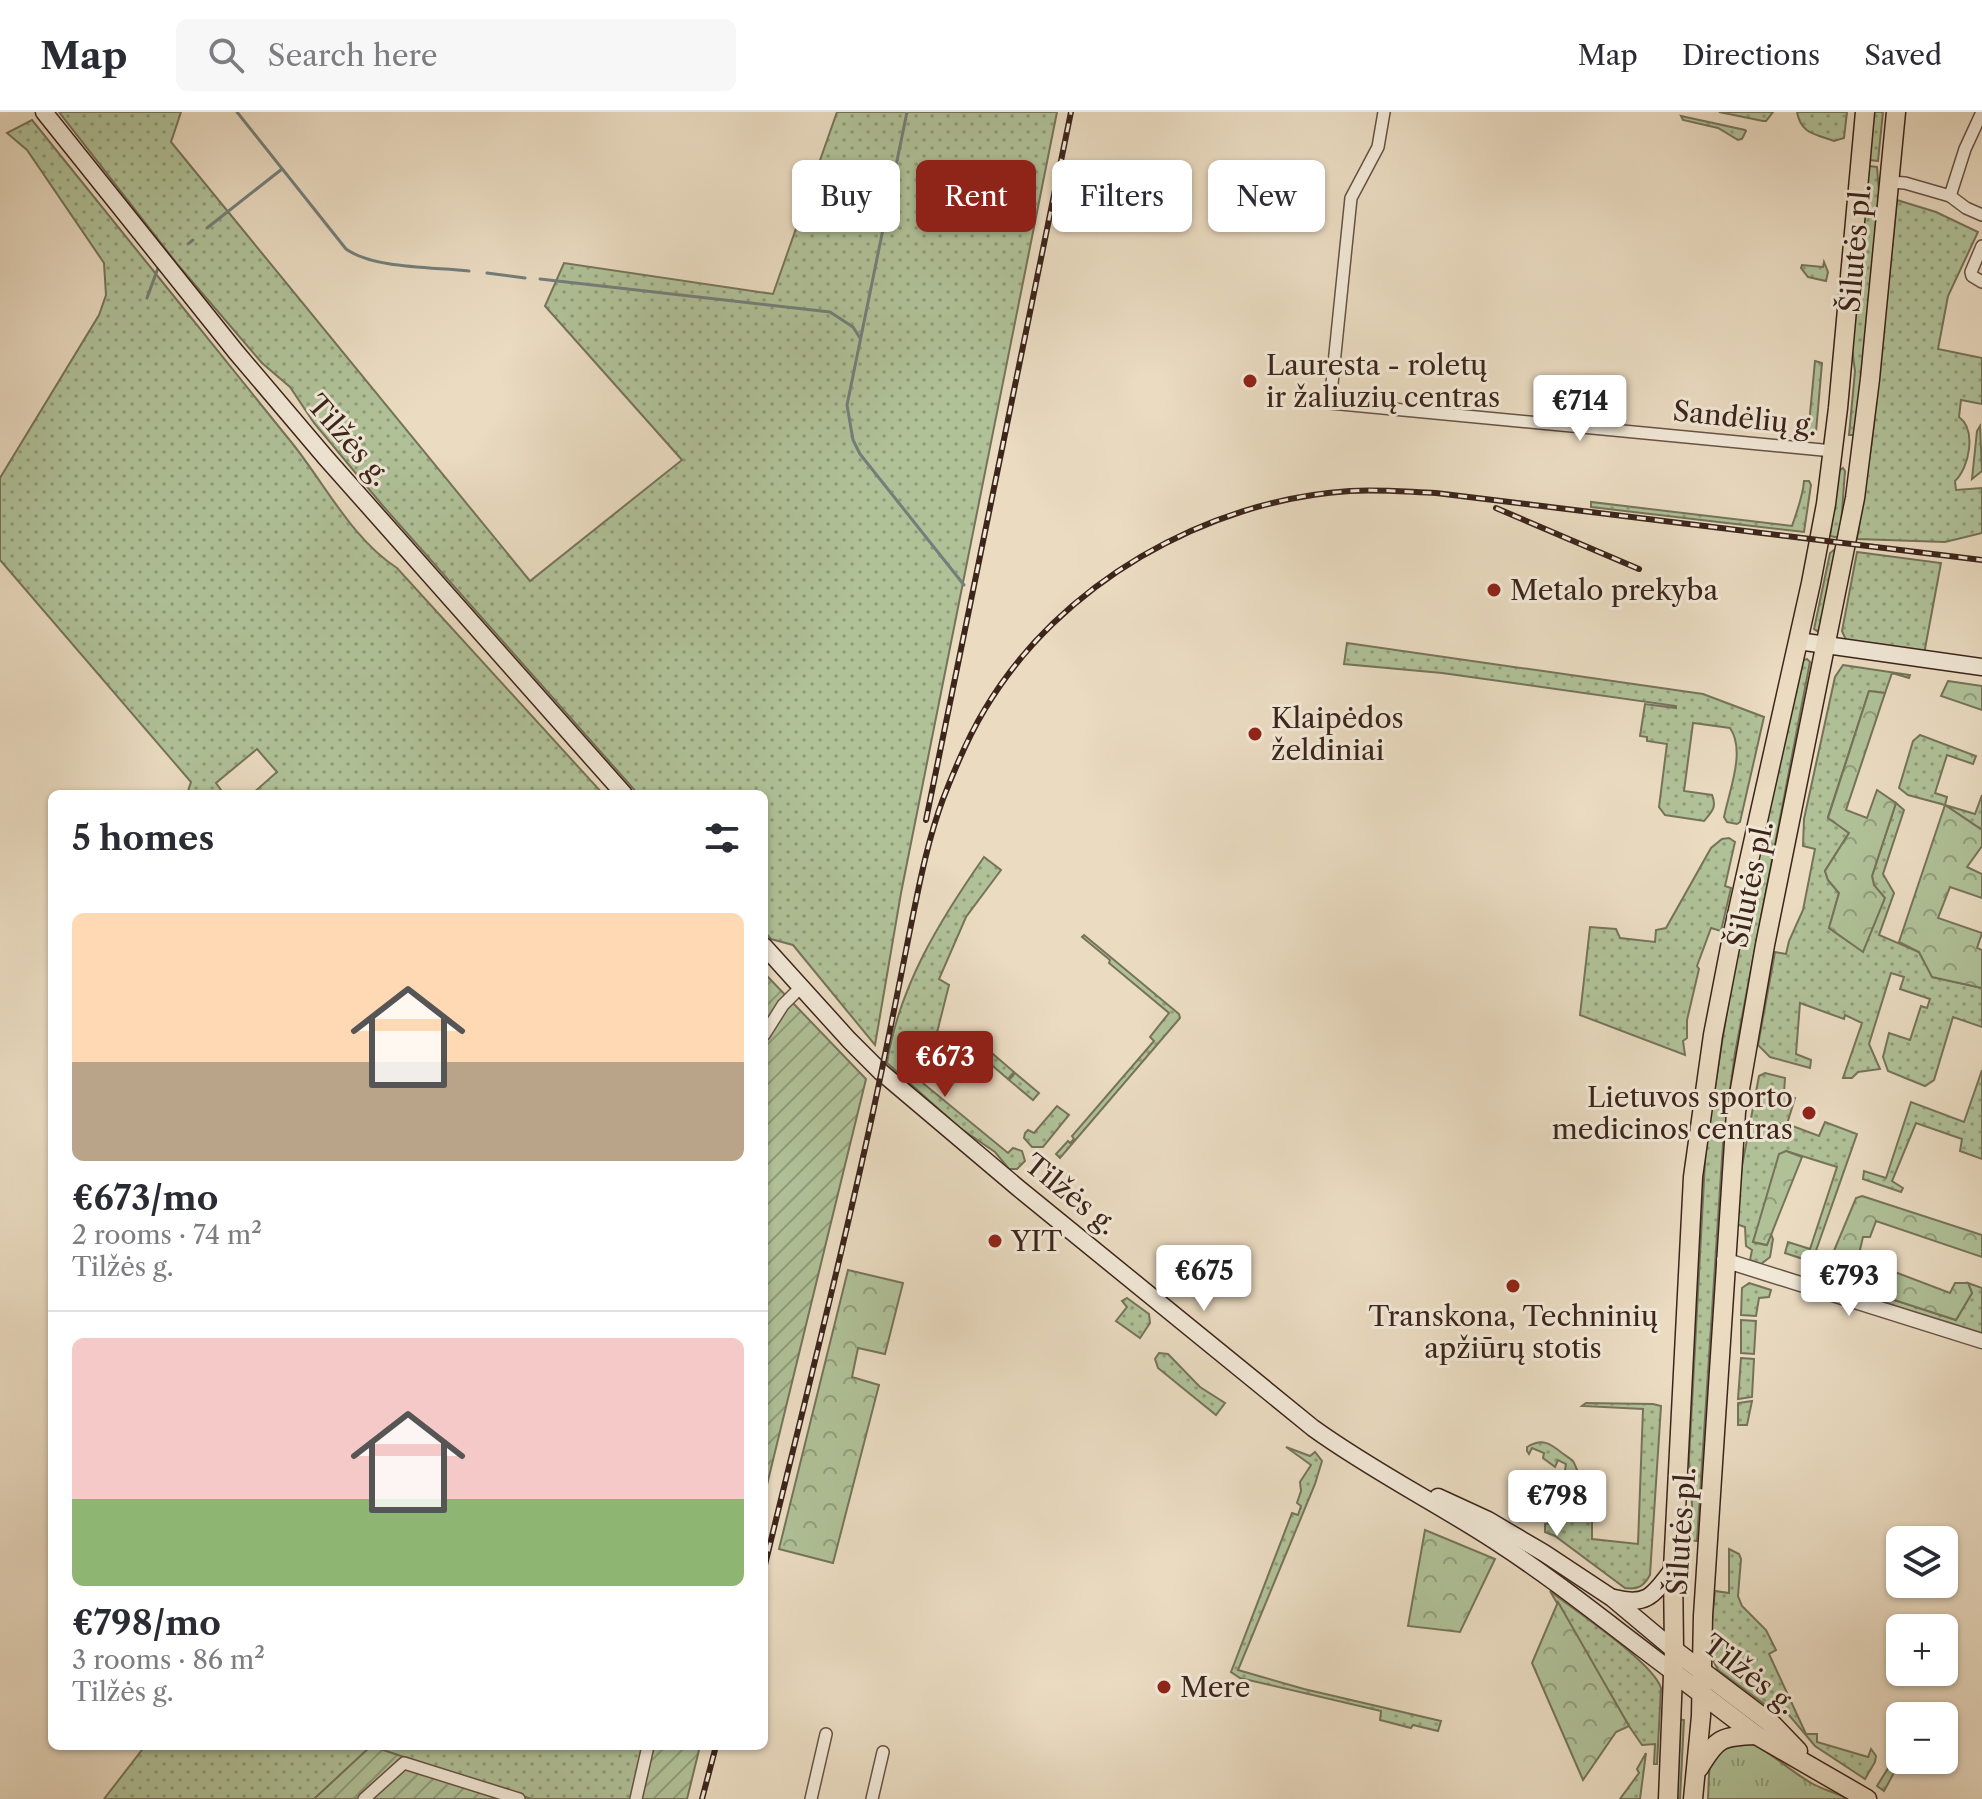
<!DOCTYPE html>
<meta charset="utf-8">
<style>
:root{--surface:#fff;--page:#f7f7f7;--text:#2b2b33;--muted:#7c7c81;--line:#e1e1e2;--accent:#8f2418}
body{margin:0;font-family:"Libre Caslon Text",serif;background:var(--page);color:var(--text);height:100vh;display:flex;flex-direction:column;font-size:30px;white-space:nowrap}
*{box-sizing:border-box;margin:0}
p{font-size:26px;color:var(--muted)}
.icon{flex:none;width:44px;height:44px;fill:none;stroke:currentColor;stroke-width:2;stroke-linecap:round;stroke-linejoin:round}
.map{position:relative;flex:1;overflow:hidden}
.panel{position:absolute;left:48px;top:678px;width:720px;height:960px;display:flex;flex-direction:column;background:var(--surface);border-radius:12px;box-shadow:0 2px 6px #0004}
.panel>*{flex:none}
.hud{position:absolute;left:792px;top:48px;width:760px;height:72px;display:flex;gap:16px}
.tools{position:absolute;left:1886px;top:1414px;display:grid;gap:16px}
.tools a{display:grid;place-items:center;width:72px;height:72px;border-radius:12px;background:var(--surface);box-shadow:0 2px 6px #0004;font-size:40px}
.price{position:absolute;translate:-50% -68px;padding:0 18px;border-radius:8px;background:#fff;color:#222;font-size:26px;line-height:52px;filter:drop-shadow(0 2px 4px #0008)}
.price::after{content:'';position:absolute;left:50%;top:48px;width:24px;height:18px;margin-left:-12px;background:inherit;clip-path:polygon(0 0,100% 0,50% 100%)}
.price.on{background:var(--accent);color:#fff}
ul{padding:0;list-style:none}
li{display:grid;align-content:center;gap:16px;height:424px;padding:0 24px}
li+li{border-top:2px solid var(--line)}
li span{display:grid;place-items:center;height:248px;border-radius:12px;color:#555}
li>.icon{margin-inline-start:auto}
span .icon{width:144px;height:144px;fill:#fffc;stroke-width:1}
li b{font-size:34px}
h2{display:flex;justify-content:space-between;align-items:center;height:96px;padding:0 24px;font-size:34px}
.tag{padding:0 28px;border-radius:12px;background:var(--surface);box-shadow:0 2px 6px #0004;font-size:28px;line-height:72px}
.tag.on{background:var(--accent);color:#fff}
header{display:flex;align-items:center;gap:48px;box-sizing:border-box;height:112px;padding:0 40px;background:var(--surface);border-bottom:2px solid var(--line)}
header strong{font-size:38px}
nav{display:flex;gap:44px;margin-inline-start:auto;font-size:28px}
.search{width:560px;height:72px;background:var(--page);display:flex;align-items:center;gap:20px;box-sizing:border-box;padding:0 28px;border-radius:12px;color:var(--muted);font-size:30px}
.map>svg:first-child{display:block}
.grass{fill:url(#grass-dots);stroke:#76735a;stroke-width:2}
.forest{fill:url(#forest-crowns);stroke:#76735a;stroke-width:2}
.park{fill:url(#park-tufts);stroke:#76735a;stroke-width:2}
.garden{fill:url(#garden-furrows);stroke:#76735a;stroke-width:2}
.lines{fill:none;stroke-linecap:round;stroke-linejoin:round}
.stream{stroke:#747e7a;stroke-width:3}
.minor-casing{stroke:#685245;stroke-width:14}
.tertiary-casing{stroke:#685245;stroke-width:17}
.secondary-casing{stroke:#3d251c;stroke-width:19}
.primary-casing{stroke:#3d251c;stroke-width:21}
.minor{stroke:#f1e8d7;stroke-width:11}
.tertiary{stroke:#f1e8d7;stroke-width:14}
.secondary{stroke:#f1e8d7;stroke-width:16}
.primary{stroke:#eadbc1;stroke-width:18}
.rail-casing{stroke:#3d251c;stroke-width:6}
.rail{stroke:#f1e8d7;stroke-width:3;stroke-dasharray:9;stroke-linecap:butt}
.poi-dot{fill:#8f2418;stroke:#f1e8d7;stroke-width:3}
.labels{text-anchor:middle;stroke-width:6;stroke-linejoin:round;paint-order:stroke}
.street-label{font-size:28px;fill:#3d251c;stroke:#f1e8d7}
.poi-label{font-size:28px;fill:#3d251c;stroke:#f1e8d7;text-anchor:start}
</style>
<header>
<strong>Map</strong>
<div class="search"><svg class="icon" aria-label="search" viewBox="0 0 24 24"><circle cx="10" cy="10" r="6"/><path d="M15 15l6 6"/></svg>Search here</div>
<nav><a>Map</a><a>Directions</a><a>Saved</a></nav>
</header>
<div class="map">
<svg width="1982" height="1687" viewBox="0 0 1982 1687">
<defs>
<pattern id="grass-dots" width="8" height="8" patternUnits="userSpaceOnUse" patternTransform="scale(2)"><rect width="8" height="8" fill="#b0c198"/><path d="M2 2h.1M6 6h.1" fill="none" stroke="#909d7b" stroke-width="1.8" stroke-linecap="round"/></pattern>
<pattern id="forest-crowns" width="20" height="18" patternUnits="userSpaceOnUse" patternTransform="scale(2)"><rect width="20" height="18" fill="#b0c198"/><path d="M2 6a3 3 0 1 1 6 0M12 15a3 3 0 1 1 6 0" fill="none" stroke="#909d7b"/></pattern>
<pattern id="park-tufts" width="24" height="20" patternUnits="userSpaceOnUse" patternTransform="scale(2)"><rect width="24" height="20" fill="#b0c198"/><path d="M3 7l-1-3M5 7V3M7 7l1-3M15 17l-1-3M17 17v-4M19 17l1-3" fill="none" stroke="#909d7b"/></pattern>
<pattern id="garden-furrows" width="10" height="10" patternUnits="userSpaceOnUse" patternTransform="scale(2)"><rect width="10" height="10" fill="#b0c198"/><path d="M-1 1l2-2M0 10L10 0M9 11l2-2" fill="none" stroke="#909d7b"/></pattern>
</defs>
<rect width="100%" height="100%" fill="#eadbc1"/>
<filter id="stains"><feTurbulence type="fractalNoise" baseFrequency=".0025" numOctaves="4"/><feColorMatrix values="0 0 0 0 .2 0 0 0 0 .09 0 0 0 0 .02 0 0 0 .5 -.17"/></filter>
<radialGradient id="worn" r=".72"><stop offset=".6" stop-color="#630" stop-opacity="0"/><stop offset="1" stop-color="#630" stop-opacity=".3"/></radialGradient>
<g class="grass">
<path d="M 59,0 L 181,0 L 171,30 L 530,469 L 682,348 L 545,194 L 564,151 L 773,182 L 837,0 L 1057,0 L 901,781 L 875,933 L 793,833 L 771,827 L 764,819 L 764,682 L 638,682 L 383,394 L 314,311 L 290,275 L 262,251 L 178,153 Z"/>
<path d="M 1719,0 L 1773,0 L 1766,9 L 1763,9 Z"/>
<path d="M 1797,0 L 1847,0 L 1844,26 L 1834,29 C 1815,22 1801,22 1797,0 Z"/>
<path d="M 1874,0 L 1883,0 L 1878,49 L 1869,48 Z"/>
<path d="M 1681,4 L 1745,18 L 1746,19 L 1742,27 L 1738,28 L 1718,16 L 1683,8 Z"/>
<path d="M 32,8 C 119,116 205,223 292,331 C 325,372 352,427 397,456 L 603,682 L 252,682 L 277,660 L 257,637 L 216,671 L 224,682 L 187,682 L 191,670 L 0,448 L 0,366 L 99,203 L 106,183 L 104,151 L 27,38 L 7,21 Z"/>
<path d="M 1869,54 L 1877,55 L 1879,80 L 1856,323 L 1849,323 L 1855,259 L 1852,237 Z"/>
<path d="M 1897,88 L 1936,100 L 1978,120 L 1948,184 L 1938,237 L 1982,246 L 1982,292 L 1961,288 L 1959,305 C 1977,318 1969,356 1955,369 L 1956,378 L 1982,376 L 1982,421 L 1945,430 L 1857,427 L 1872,329 Z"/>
<path d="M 1824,150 L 1828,160 L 1826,169 L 1808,165 L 1801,156 L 1802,153 L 1823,155 Z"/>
<path d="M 1815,249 L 1822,251 L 1816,320 L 1808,323 Z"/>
<path d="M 1980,314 L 1982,359 L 1972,367 L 1977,319 Z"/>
<path d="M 1843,356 L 1845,359 L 1840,426 L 1830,424 L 1839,359 Z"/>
<path d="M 1804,369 L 1809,369 L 1811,373 L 1804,420 L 1591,395 L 1591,390 L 1792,414 C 1797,399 1803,384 1804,369 Z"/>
<path d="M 1834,438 L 1836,441 L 1819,518 L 1817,519 L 1814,517 L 1830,441 Z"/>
<path d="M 1857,440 L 1941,451 L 1924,542 L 1847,530 L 1842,519 Z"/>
<path d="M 1347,531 L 1703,582 L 1764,605 L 1740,710 L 1737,712 L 1727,710 L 1724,705 C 1729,679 1746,639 1730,616 L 1693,611 L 1684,679 L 1712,683 C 1717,695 1712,700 1704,709 L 1665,703 L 1659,695 L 1667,632 L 1647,629 L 1647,625 L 1640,624 L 1645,592 L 1676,596 L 1676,594 L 1442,561 L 1344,552 Z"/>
<path d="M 1807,547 L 1810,550 L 1735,941 L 1723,1031 L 1697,1429 L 1690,1428 L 1692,1393 L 1689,1347 L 1706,1031 L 1739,824 L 1803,548 Z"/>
<path d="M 1843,553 L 1910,563 L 1909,566 L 1892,561 L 1885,581 L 1869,579 L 1828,705 L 1849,721 L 1825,759 L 1828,768 L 1839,781 L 1829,816 L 1863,839 L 1874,773 L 1872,764 L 1896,691 L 1904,698 L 1883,762 L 1894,781 L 1879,823 L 1919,840 L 1933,865 L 1982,876 L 1982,915 L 1953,905 L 1934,968 L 1925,974 L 1888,959 L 1883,945 L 1889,921 L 1910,928 L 1921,894 L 1927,896 L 1930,887 L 1900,877 L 1904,865 L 1891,861 L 1869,932 L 1880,957 L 1858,960 L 1852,966 L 1843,966 L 1862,911 L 1845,903 L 1844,907 L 1800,891 L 1796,942 L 1811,948 L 1810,956 L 1770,945 L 1758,933 L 1775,840 L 1786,842 L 1789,829 L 1803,798 L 1815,737 L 1803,734 L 1804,707 L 1835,565 Z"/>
<path d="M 1920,623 L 1976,644 L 1973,652 L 1947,643 L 1935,681 L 1947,685 L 1945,693 L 1975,702 L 1982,683 L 1982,718 L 1945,693 L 1908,683 L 1899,676 L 1913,629 Z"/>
<path d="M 1729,726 L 1735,730 L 1725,774 L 1731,776 L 1721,819 L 1711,816 L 1697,854 L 1699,857 L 1687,908 L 1687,926 L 1683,929 L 1685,943 L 1580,903 L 1590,815 L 1616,817 L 1620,826 L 1655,830 L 1656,818 L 1666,816 L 1711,736 L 1722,727 Z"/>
<path d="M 984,745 L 1001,758 L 966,805 L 939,867 L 949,873 L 924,972 L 1008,1041 L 1013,1036 L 1022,1039 L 1025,1049 L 1017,1057 L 1009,1057 L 995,1040 L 960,1016 L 887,951 C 899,874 940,808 984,745 Z"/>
<path d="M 1084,823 L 1179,902 L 1180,906 L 1060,1046 L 1056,1042 L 1068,1029 L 1070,1031 L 1074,1027 L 1072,1024 L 1154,929 L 1150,925 L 1169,901 L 1109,851 L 1110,848 L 1082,825 Z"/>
<path d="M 986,936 L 1014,960 L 1008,967 L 980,943 Z"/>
<path d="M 1982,958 L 1982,1047 L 1960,1039 L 1962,1027 L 1916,1011 L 1892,1069 L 1903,1076 L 1901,1080 L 1863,1067 L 1864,1059 L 1886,1066 L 1911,990 L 1964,1010 Z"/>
<path d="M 1015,961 L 1039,981 L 1033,988 L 1009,968 Z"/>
<path d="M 1765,961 L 1785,966 L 1784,981 L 1795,986 L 1787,1012 L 1819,1024 L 1825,1010 L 1857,1022 L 1812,1150 L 1785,1141 L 1788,1130 L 1810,1137 L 1837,1055 L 1786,1039 L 1753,1130 L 1766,1133 L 1771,1122 L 1773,1127 L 1770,1145 L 1761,1152 L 1750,1148 L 1752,1138 L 1746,1134 L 1745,1115 L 1736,1112 L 1742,1054 L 1759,964 Z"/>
<path d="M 1057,994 L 1069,1003 L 1043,1035 L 1032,1035 L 1024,1026 L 1025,1021 L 1028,1018 L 1034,1021 Z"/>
<path d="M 1823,1165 L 1956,1208 L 1972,1181 L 1968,1171 L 1982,1176 L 1982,1224 L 1819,1171 Z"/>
<path d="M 1749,1171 L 1771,1178 L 1769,1185 L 1759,1186 L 1756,1204 L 1741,1203 L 1742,1176 Z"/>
<path d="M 1127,1186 L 1149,1202 L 1150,1211 L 1140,1226 L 1116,1209 L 1127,1195 L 1122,1189 Z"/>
<path d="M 1741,1208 L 1756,1209 L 1754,1242 L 1741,1241 Z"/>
<path d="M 1159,1241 L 1168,1242 L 1200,1275 L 1225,1291 L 1216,1303 L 1158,1256 L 1155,1247 Z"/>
<path d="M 1741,1246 L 1754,1247 L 1752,1285 L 1738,1287 Z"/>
<path d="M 1752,1289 L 1747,1313 L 1738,1313 L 1738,1291 Z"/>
<path d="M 1586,1291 L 1653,1292 L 1661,1294 L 1650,1463 C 1644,1474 1638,1478 1625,1476 L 1555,1424 L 1545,1420 L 1545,1412 L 1561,1409 L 1570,1402 L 1571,1393 L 1576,1392 L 1571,1363 L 1564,1364 L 1566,1352 L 1558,1348 L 1555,1355 L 1543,1346 L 1544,1341 L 1532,1336 L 1529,1342 L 1527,1339 L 1527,1335 C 1542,1326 1550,1331 1562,1341 C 1566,1344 1570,1346 1573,1349 C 1578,1357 1580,1371 1586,1381 L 1592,1383 L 1592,1427 L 1638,1432 L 1643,1297 L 1582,1294 Z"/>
<path d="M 1286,1335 L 1310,1344 L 1315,1340 L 1322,1349 L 1315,1372 L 1238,1558 L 1304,1577 L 1441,1609 L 1438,1619 L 1413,1613 L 1411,1616 L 1380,1608 L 1381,1599 L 1240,1566 L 1231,1560 L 1292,1401 L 1298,1403 L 1301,1394 L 1297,1391 L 1301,1379 L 1300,1370 L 1311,1353 Z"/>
<path d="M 1729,1437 L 1739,1442 L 1741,1447 L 1738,1484 L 1742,1494 L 1766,1518 L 1776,1538 L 1769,1542 L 1806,1622 L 1817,1622 L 1817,1630 L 1868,1645 L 1871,1637 L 1876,1644 L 1875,1650 L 1865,1667 L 1815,1634 L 1778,1590 L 1771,1597 L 1718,1558 L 1714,1550 L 1709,1539 L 1715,1479 L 1729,1481 Z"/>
<path d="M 1550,1479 C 1574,1498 1653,1550 1661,1576 L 1657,1652 L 1654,1652 L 1655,1632 L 1642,1633 L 1629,1614 Z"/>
<path d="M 1677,1607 L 1684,1608 L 1680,1687 L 1673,1687 Z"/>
<path d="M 145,1634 L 643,1634 L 631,1687 L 531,1687 L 371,1635 L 314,1687 L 104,1687 Z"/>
<path d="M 1646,1641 L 1640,1687 L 1620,1687 L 1639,1661 L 1637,1657 Z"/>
<path d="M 1895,1645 L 1901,1648 L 1884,1679 L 1877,1674 Z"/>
</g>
<g class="forest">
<path d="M 1948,569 L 1982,574 L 1982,598 L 1941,584 Z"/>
<path d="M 1869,579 L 1885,581 L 1846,698 L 1867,706 L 1877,678 L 1896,691 L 1872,764 L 1874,773 L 1885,786 L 1863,840 L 1829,816 L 1839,781 L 1828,768 L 1825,759 L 1849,721 L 1828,706 Z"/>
<path d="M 1945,693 L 1982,718 L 1982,734 L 1967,755 L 1982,762 L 1982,786 L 1950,775 L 1938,806 L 1982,821 L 1977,836 L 1982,838 L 1982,876 L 1932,865 L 1919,840 L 1899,830 Z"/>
<path d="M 1786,1039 L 1802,1045 L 1767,1133 L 1753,1130 L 1779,1042 Z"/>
<path d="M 1862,1084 L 1982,1123 L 1982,1145 L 1876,1109 L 1870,1125 L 1863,1125 L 1858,1146 L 1950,1181 L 1955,1171 L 1968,1171 L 1972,1181 L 1956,1208 L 1823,1165 L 1856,1086 Z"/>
<path d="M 848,1158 L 903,1171 L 885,1242 L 858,1236 L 852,1265 L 879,1273 L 833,1451 L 779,1437 Z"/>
<path d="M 1425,1418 L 1495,1447 L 1460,1520 L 1408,1514 Z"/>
<path d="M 1558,1490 L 1629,1614 L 1616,1620 L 1583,1668 L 1532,1551 Z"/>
</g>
<path class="park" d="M 1743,1626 C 1769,1638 1788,1658 1813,1672 C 1824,1678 1837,1681 1848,1687 L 1708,1687 C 1710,1647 1705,1643 1743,1626 Z"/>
<g class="garden">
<path d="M 767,864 L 866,967 L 764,1385 L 764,877 Z"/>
<path d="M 371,1634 L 531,1687 L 314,1687 Z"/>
<path d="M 643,1634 L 700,1634 L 687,1687 L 631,1687 Z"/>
</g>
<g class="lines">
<g class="stream">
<path d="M 237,0 L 346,137 C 374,157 434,155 469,159"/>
<path d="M 907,0 L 847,293 L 853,328 L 860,342 L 964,473"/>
<path d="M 207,116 L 282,57"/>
<path d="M 188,132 L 193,128"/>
<path d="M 487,161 L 525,166"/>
<path d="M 540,167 L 830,200 L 853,215 L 860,226"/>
<path d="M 147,186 L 158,156"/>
</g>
<g class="minor-casing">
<g id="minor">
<path d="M 1384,0 L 1378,35 L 1351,86 L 1330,291 L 1833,339"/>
<path d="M 1889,70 L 1905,71 L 1950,84 L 1965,37 L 1982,0"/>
<path d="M 1950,84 L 1966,96 L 1982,103"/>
<path d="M 1982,134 L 1971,160 L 1972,164 L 1982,170"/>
<path d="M 764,923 L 783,893 L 801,875"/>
<path d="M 364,1687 L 404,1651 L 519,1687"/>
<path d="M 636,1687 L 648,1634"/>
<path d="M 811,1687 L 826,1622"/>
<path d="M 872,1687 L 883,1640"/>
</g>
</g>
<g class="tertiary-casing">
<path id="tertiary" d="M 1724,1148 L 1982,1229"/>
</g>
<g class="secondary-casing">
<g id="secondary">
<path d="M 44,0 L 236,240 L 326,346 L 624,682"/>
<path d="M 1798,529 L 1982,555"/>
<path d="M 764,834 L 849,928 L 881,960 L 1017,1075 L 1313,1316 C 1371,1358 1435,1390 1495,1429 C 1557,1469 1614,1516 1673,1560"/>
<path d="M 1438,1385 L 1488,1408 L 1544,1441 L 1612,1486 L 1674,1538"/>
<path d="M 1614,1486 C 1648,1495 1654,1482 1673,1457"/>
</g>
</g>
<g class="primary-casing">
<g id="primary">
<path d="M 1674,1538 L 1773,1613 L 1798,1639"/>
<path d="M 1673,1560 L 1756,1623 L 1867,1687"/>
<path d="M 1699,1656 C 1717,1626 1721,1624 1756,1623"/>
<path d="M 1668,1687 L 1674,1538 L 1673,1457 L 1693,1065 L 1713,923 L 1732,825 L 1811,471 L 1826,392 L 1838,296 L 1865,0"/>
<path d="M 1693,1687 L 1701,1604 L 1703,1504 L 1736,1000 L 1765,833 L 1855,386 L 1870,267 L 1896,0"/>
</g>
</g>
<use href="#minor" class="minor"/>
<use href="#tertiary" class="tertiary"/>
<use href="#secondary" class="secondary"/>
<use href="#primary" class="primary"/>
<g class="rail-casing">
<g id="rail">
<path d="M 1496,396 L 1639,457"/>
<path d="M 926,708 L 1071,0"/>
<path d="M 764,1457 C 801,1304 840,1153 873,1000 C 886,939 898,879 910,818 C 919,774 927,730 943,687 C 955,656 968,625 985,597 C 1059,472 1206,388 1350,379 C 1378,377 1408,380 1436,381 L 1982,448"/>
<path d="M 702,1687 L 716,1634"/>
</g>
</g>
<use href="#rail" class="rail"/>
</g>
<g class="poi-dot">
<circle cx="1250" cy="269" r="8"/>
<circle cx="1494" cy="478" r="8"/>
<circle cx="1255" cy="622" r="8"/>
<circle cx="1809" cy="1001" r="8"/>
<circle cx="995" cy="1129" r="8"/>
<circle cx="1513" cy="1174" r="8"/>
<circle cx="1164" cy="1575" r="8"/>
</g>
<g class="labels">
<g class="street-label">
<text transform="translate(1855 136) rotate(-85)" y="10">Šilutės pl.</text>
<text transform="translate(1745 306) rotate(6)" y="10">Sandėlių g.</text>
<text transform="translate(349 328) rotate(49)" y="10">Tilžės g.</text>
<text transform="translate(1750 772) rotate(-78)" y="10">Šilutės pl.</text>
<text transform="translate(1071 1082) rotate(39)" y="10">Tilžės g.</text>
<text transform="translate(1681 1419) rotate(-86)" y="10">Šilutės pl.</text>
<text transform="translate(1750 1562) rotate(38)" y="10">Tilžės g.</text>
</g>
<g class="poi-label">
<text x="1266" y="263">Lauresta - roletų<tspan x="1266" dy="32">ir žaliuzių centras</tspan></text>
<text x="1510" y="488">Metalo prekyba</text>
<text x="1271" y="616">Klaipėdos<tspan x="1271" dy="32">želdiniai</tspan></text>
<text x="1793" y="995" text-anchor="end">Lietuvos sporto<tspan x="1793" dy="32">medicinos centras</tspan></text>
<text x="1011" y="1139">YIT</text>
<text x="1513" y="1214" text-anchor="middle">Transkona, Techninių<tspan x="1513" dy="32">apžiūrų stotis</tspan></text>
<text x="1180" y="1585">Mere</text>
</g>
</g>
<rect width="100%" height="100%" filter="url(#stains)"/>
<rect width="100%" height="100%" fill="url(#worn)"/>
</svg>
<div class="tools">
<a><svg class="icon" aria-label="layers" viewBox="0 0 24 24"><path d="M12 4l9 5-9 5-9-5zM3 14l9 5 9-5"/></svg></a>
<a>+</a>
<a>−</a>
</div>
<b class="price" style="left:1580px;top:331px">€714</b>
<b class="price on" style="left:945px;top:987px">€673</b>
<b class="price" style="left:1204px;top:1201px">€675</b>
<b class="price" style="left:1849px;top:1206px">€793</b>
<b class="price" style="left:1557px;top:1426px">€798</b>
<div class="hud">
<a class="tag">Buy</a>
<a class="tag on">Rent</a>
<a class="tag">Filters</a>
<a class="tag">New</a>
</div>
<section class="panel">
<h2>5 homes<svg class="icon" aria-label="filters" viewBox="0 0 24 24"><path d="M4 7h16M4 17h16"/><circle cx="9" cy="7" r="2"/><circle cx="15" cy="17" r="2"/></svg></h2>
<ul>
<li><span style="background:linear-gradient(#ffd9b3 60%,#b9a48a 0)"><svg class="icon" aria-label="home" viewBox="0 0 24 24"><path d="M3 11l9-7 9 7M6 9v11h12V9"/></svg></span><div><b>€673/mo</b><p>2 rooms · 74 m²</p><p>Tilžės g.</p></div></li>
<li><span style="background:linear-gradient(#f6c9c9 65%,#8fb573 0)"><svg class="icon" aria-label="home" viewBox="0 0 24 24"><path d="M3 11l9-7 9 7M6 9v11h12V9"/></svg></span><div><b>€798/mo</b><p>3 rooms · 86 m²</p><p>Tilžės g.</p></div></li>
</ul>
</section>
</div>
